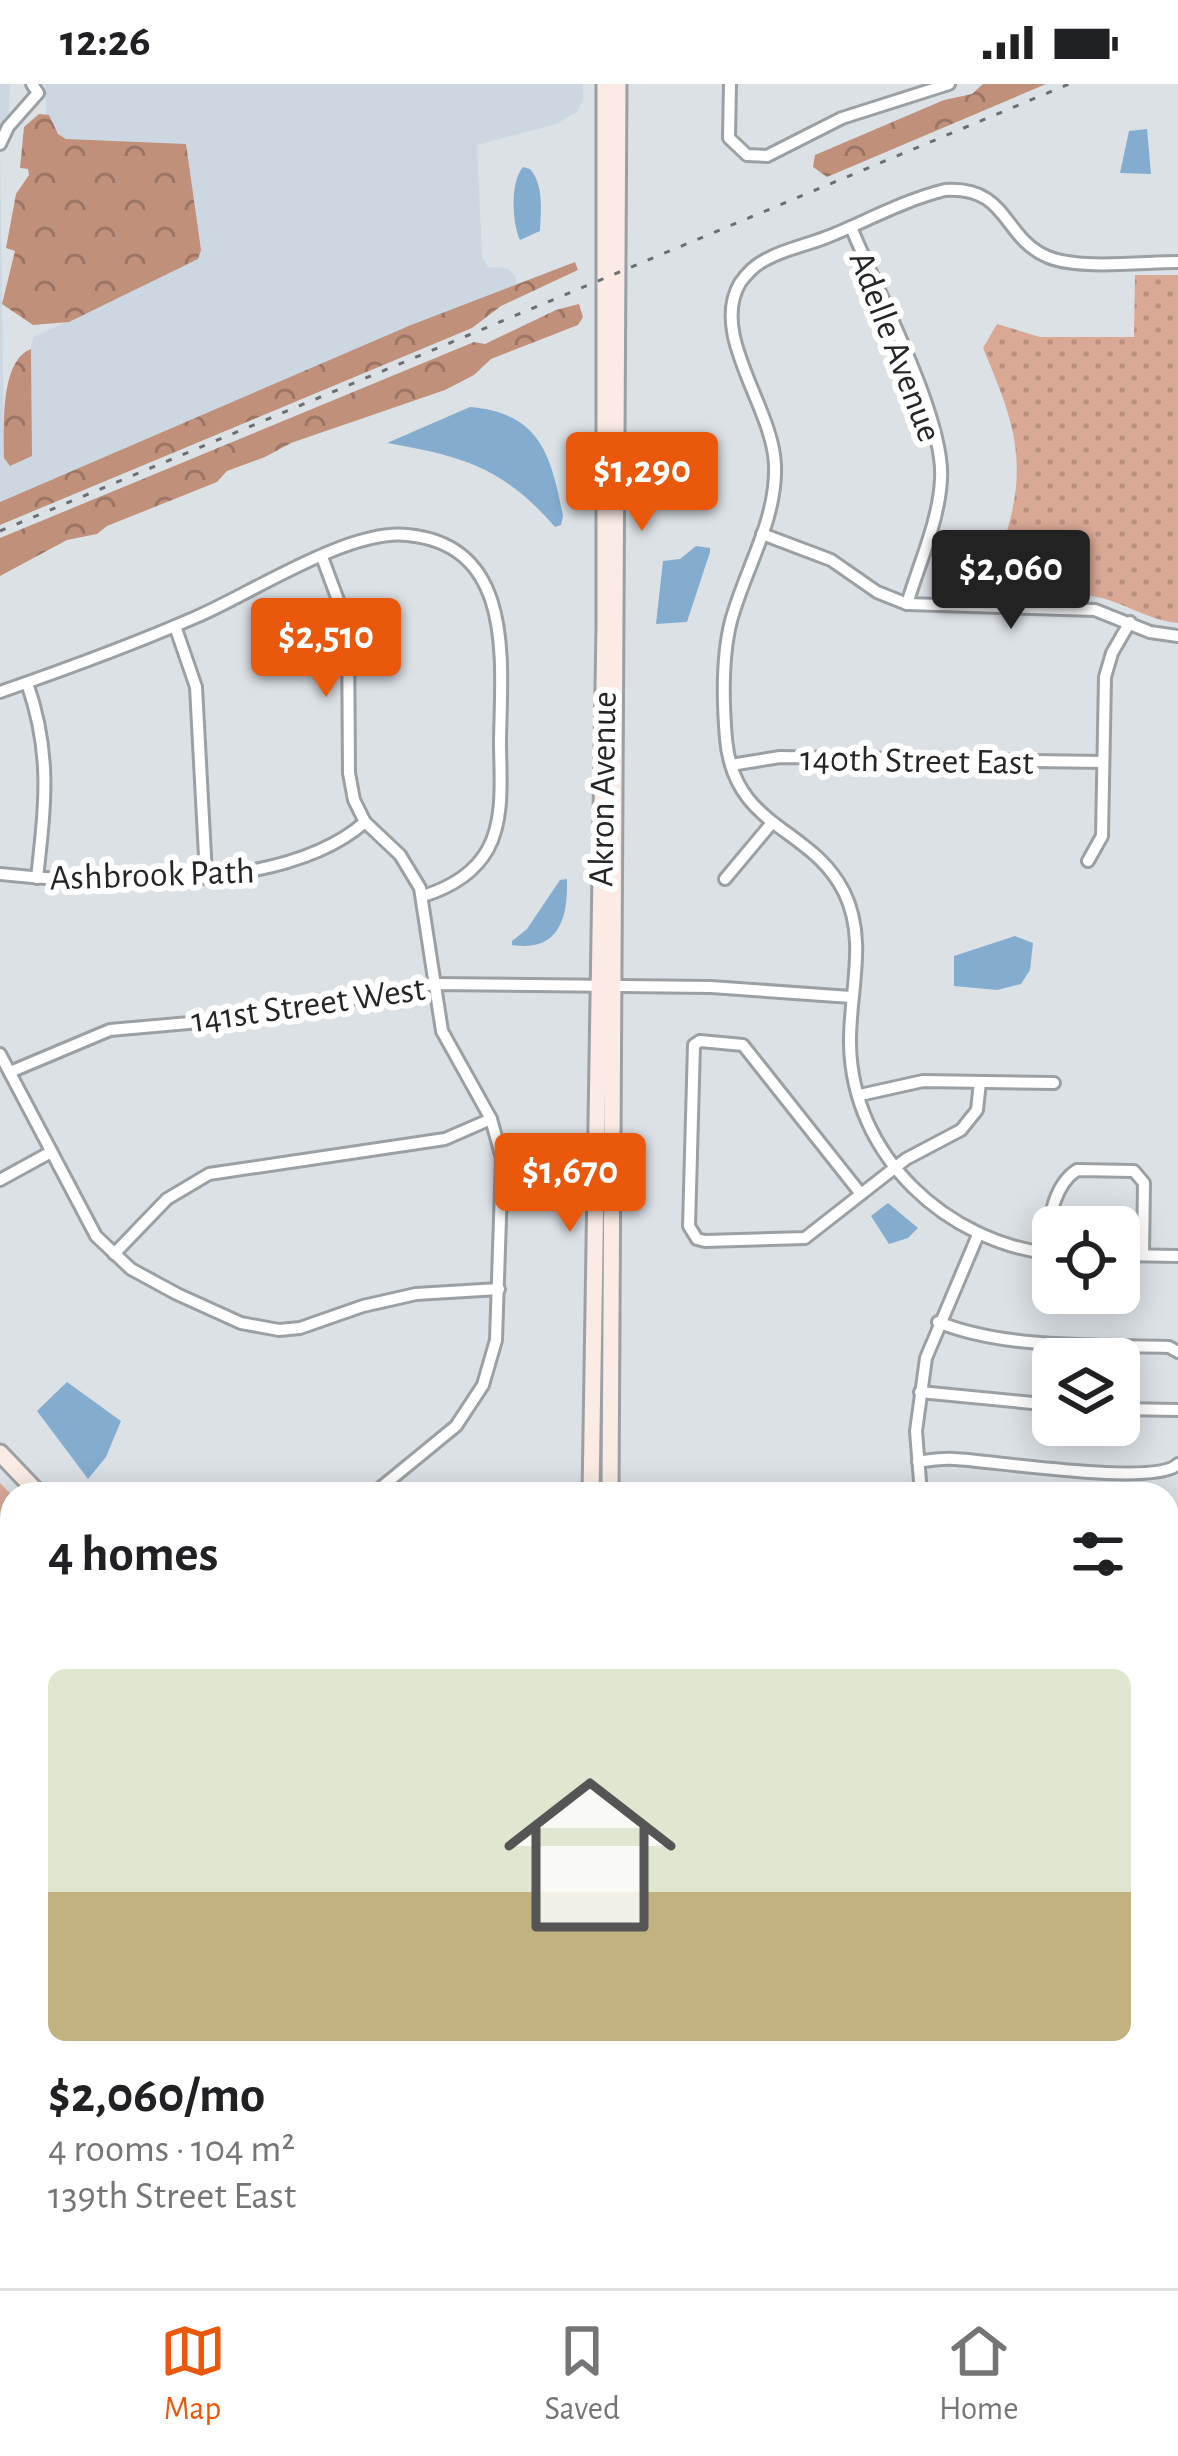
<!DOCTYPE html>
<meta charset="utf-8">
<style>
:root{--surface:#fff;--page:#f2f2f2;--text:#202124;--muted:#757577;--line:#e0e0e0;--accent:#ea580c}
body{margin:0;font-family:"Alegreya Sans",sans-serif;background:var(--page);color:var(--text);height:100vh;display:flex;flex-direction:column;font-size:45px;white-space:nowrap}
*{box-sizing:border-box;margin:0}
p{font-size:39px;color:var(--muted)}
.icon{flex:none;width:66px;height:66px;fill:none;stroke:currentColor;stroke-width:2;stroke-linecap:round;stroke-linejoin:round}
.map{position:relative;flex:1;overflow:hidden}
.panel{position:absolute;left:0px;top:1398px;width:1179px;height:807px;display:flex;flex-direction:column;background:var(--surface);border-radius:36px 36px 0 0;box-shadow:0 6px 30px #0003}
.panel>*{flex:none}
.controls{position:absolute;left:1032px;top:1122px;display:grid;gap:24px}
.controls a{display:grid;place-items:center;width:108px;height:108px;border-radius:18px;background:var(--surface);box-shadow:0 6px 30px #0003;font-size:60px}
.price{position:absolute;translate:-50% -102px;padding:0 27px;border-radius:12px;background:var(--accent);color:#fff;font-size:39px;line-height:78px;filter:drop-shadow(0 3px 6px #0008)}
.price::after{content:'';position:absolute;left:50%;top:72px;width:36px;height:27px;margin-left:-18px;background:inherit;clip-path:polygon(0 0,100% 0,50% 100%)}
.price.selected{background:#222;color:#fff}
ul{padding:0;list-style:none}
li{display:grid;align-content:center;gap:24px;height:636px;padding:0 48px}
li+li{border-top:3px solid var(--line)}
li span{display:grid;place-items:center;height:372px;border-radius:18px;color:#555}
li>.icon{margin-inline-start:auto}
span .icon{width:216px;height:216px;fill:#fffc;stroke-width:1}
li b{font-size:51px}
h2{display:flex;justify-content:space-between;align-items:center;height:144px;padding:0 48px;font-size:51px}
.status{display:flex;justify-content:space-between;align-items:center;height:84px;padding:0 60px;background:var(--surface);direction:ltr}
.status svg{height:33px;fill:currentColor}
.tab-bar{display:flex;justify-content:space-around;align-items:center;height:168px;border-top:3px solid var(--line);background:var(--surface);font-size:33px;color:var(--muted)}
.tab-bar a{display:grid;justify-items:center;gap:6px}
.tab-bar .selected{color:var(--accent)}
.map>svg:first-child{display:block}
.built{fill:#ccd7e1}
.forest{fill:url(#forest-crowns)}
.park{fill:url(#park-dots)}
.water{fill:#84acce}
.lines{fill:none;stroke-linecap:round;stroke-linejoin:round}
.street-casing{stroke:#9ba0a4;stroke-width:16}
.secondary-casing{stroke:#9ba0a4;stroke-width:21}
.highway-casing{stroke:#aa8779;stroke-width:27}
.street{stroke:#fff;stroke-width:10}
.secondary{stroke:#fbebe4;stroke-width:15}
.highway{stroke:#f2bca5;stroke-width:21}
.rail{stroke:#6b6f72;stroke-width:3;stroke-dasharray:6 12;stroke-linecap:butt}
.labels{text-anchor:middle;stroke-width:12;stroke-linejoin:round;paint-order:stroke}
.street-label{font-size:36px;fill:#232527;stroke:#fff}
</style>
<div class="status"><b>12:26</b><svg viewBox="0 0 49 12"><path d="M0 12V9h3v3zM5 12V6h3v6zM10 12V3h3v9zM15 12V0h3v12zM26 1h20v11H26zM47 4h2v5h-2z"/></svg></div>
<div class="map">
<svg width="1178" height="2204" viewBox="0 0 1178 2204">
<defs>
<pattern id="forest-crowns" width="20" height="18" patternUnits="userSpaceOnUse" patternTransform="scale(3)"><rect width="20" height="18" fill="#c0907b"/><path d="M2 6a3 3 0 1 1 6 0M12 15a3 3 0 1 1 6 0" fill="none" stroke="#9c7565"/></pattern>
<pattern id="park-dots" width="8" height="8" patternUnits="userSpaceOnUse" patternTransform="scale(3)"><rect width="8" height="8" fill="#d9a995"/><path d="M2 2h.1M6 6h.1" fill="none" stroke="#ba9180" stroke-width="1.8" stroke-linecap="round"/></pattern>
</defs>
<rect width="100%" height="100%" fill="#dce1e6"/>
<g class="built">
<path d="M 0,0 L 10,0 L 8,43 L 0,58 L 4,373 L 11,382 L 32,372 L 31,261 L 34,253 L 198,175 L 47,54 L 45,0 L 583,0 L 583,15 L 578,27 L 556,40 L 477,61 L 482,172 L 488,183 L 507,184 L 516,193 L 516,202 L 412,241 L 0,418 Z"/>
<path d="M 1167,2175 L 1178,2175 L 1178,2204 L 616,2204 L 616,2193 L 1167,2193 Z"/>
</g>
<g class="forest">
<path d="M 983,0 L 1046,0 L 827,93 L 813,83 L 815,71 L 944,16 L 972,10 Z"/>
<path d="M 39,30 L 49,31 L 58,50 L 66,55 L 186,60 L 201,166 L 198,175 L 69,238 L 33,241 L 2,220 L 15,167 L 6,164 L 16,110 L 29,91 L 28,85 L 20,84 L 24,43 Z"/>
<path d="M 575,178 L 578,186 L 501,222 L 472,244 L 0,441 L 0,418 L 411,241 Z"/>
<path d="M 579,220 L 583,233 L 578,241 L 491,275 L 474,291 L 445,306 L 291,359 L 265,373 L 227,387 L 217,398 L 107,442 L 97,450 L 67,456 L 0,492 L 0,454 L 474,258 L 485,260 L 556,226 Z"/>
<path d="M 31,265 L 32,372 L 10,382 L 4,374 C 4,341 0,277 31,265 Z"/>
</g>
<g class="park">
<path d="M 1135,191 L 1178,191 L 1178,539 C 1144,536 1118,513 1083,511 L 1083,449 L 1007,447 C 1029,373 1011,331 983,264 L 997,240 L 1040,253 L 1134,253 Z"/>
<path d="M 0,1399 L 12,1411 L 12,1657 L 0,1666 Z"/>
</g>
<g class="water">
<path d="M 1147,45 L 1151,90 L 1120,89 L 1129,47 Z"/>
<path d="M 523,83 L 530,85 C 544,101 541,127 540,147 L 520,156 C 512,138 510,98 523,83 Z"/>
<path d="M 470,323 C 541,329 551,372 563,432 L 561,441 L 555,443 C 504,384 463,372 387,359 Z"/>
<path d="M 696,462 L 710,464 L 710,468 L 687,538 L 656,540 L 663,477 L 680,475 Z"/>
<path d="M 567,795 C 568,835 559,868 512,861 L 512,857 L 527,845 L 560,796 Z"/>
<path d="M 1015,852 L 1033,859 L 1030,886 L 1021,900 L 997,906 L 954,902 L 954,872 Z"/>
<path d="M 888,1119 L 918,1144 L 908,1154 L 889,1160 L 871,1132 Z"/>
<path d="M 67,1298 L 121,1337 L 106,1373 L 88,1395 L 37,1327 Z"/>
</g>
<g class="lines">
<g class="street-casing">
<g id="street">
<path d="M 730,0 L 729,54 L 747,71 L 767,72 L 842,34 L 949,0"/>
<path d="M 0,60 L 8,43 L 38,9 L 32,0"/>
<path d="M 851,143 C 876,205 945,334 941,395 C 939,437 919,480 907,520"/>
<path d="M 762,450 L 831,476 L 877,508 L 907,520 L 1095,526 L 1150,548 L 1178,552"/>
<path d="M 322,473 L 348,543 L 349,689 L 354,716 L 365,738 L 400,771 L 420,804 L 442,947 L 491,1035 L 502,1074 L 496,1256 L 483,1301 L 456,1342 L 373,1410"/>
<path d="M 175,542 L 196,603 L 206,791"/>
<path d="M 27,599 C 52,670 45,721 37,794"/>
<path d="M 0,608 C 66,585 132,561 196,533 C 252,509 348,445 407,451 C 516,461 501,579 500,657 C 500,691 505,734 488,765 C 474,790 449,804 423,812"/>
<path d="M 731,681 L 780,673 L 1103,678"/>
<path d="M 1088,777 L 1102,752 L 1105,593 L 1112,569 L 1130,538"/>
<path d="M 0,790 C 102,801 285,809 365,738"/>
<path d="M 725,795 L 771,740"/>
<path d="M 0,970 L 96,1152 L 131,1185 L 177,1210 L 241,1239 L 279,1246 L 300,1244 L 363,1222 L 416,1210 L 499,1205"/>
<path d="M 10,988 L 110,946 L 257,933 L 433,900 L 711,903 L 851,913"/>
<path d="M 860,1011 L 923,997 L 1054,999"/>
<path d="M 0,1096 L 51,1068"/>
<path d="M 861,1110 L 743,961 L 700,957 L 694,961 L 689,1142 L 697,1155 L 705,1157 L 805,1154 L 906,1075 L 961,1046 L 977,1026 L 980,998"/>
<path d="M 1045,1169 C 1049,1141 1051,1103 1077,1086 L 1134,1087 L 1144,1099 L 1143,1171"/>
<path d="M 114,1170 L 167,1115 L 209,1090 L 445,1055 L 491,1035"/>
<path d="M 1053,1170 C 947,1159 852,1072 850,960 C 849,909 868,856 844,808 C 811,742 734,745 726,655 C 723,619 722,572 731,537 C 745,485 777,436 775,381 C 773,323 709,251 740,199 C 747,189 756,180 767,175 C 785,165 807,161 827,153 C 865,138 904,116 945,106 C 1009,102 1002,154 1048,173 C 1079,186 1143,178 1178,178"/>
<path d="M 1119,1171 L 1178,1172"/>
<path d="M 938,1238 C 1004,1265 1098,1261 1169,1263 L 1178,1268"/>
<path d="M 920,1308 L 1053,1321"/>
<path d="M 1119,1325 L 1178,1326"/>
<path d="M 918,1378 C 930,1376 943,1374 955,1375 C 994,1377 1156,1403 1178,1380"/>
<path d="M 921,1410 L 916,1347 L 926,1274 L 978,1151"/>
<path d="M 1167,1469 L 1178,1501"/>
<path d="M 1167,1552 L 1178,1526"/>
<path d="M 1167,1720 L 1178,1721"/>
<path d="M 0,1753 L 12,1768"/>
<path d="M 54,2204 L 54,2193"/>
<path d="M 1152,2204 L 1172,2202"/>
<path d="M 1173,2204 L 1173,2154"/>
</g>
</g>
<g class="secondary-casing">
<g id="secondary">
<path d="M 0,1369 L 39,1410"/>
<path d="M 591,1410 L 605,542 L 605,0"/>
<path d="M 610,1410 L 618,0"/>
<path d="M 592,2193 L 592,2204"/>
</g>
</g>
<g class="highway-casing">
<g id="highway">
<path d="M 0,2100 L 12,2100"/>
<path d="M 0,2123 L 12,2124"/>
<path d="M 1167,2130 L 1178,2130"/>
<path d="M 1173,2154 L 1178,2145"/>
</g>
</g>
<use href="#street" class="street"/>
<use href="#secondary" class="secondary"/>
<use href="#highway" class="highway"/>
<path class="rail" d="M 0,447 L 1069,0"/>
</g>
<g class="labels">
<g class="street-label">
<text transform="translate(897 262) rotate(69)" y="13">Adelle Avenue</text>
<text transform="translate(917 675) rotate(1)" y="13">140th Street East</text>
<text transform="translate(601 705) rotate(-89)" y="13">Akron Avenue</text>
<text transform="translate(152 789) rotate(-2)" y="13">Ashbrook Path</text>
<text transform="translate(308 919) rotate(-8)" y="13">141st Street West</text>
</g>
</g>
</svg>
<div class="controls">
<a><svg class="icon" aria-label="locate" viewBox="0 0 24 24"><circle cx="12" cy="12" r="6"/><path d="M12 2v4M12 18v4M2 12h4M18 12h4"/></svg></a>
<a><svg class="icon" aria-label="layers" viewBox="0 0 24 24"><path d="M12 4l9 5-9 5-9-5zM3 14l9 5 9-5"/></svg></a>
</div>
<b class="price" style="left:642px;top:450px">$1,290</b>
<b class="price selected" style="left:1011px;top:548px">$2,060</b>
<b class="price" style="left:326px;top:616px">$2,510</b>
<b class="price" style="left:570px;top:1151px">$1,670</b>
<section class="panel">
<h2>4 homes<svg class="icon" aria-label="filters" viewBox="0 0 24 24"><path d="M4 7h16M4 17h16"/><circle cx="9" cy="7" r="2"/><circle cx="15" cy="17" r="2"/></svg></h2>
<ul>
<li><span style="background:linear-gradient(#dfe7d0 60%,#c2b280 0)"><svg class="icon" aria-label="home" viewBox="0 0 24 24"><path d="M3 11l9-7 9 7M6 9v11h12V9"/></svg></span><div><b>$2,060/mo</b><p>4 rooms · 104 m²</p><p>139th Street East</p></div></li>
</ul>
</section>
</div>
<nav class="tab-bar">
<a class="selected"><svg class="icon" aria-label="map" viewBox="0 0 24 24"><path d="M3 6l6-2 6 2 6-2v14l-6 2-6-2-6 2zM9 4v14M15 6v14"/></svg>Map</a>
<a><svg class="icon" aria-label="saved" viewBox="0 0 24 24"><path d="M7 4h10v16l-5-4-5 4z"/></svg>Saved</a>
<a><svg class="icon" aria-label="home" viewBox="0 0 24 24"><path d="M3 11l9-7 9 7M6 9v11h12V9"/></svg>Home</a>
</nav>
